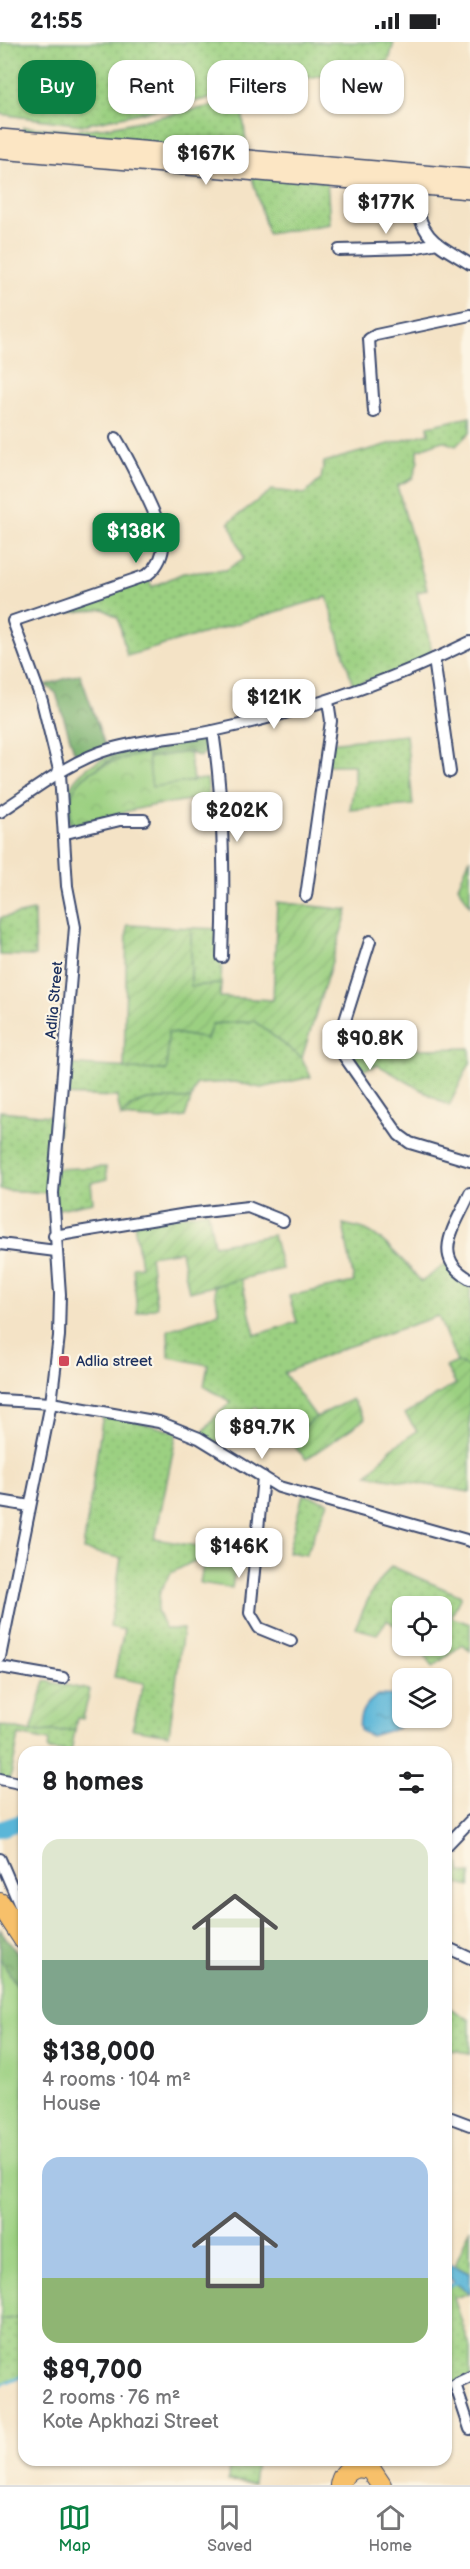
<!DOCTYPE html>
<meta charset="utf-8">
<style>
:root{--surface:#fff;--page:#f2f2f2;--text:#202124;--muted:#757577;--line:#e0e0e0;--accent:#0b8043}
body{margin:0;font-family:"Balsamiq Sans",sans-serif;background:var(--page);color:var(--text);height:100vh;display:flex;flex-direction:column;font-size:22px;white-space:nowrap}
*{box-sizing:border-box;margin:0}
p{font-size:20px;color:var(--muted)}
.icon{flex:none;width:33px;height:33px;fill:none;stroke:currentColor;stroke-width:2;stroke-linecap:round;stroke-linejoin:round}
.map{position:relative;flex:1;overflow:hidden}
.side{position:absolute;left:18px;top:1704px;width:434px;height:720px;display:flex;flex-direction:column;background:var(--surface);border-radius:18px;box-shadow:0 2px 4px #0004}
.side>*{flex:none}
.hud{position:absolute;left:18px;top:18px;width:435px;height:54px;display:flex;gap:12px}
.fabs{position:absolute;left:392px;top:1554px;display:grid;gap:12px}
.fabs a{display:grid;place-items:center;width:60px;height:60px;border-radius:12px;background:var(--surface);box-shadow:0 2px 4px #0004;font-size:30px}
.price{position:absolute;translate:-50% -51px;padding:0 14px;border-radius:12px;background:#fff;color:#222;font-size:20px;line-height:39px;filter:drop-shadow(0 2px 3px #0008)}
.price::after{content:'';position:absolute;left:50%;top:36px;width:18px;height:14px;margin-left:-9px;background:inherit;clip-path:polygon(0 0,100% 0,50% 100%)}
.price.selected{background:var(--accent);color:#fff}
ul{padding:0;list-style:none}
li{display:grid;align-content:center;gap:12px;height:318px;padding:0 24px}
li span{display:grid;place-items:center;height:186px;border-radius:18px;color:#555}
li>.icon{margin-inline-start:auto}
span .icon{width:108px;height:108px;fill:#fffc;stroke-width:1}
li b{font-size:26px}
h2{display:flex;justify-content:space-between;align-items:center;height:72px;padding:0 24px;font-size:26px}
.tag{padding:0 21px;border-radius:18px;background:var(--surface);box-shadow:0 2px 4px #0004;font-size:21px;line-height:54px}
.tag.selected{background:var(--accent);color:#fff}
.status{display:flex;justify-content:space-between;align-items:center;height:42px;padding:0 30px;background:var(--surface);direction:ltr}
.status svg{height:16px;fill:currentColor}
.menu{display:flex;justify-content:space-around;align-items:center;height:84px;border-top:2px solid var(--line);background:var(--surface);font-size:16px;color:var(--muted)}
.menu a{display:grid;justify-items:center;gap:3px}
.menu .selected{color:var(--accent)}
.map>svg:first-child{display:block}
.grass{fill:url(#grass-dots);stroke:#5b8070;stroke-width:1.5}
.forest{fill:url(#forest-crowns);stroke:#4c7066;stroke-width:1.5}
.park{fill:url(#park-crowns);stroke:#5b8070;stroke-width:1.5}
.garden{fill:url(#garden-furrows);stroke:#5b8070;stroke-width:1.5}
.pitch{fill:#9bd081;stroke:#5b8070;stroke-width:1.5}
.water{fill:url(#water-ripples);stroke:#3a729b;stroke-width:1.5}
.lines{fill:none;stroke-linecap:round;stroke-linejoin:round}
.stream{stroke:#5ab6d8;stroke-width:3}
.river{stroke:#5ab6d8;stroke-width:16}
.street-casing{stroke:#3c4a6e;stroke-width:14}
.secondary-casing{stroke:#3c4a6e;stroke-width:18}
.highway-casing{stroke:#3c4a6e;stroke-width:22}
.street{stroke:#fff;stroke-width:10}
.secondary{stroke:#fce6c4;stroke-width:15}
.highway{stroke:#f7c06b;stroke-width:20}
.poi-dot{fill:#d1495b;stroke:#fcf5e5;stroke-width:2}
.labels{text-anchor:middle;stroke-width:4.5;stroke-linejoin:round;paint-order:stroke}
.street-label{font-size:15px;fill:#1b2f5e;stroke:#fcf5e5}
.poi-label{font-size:15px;fill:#1b2f5e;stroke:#fcf5e5;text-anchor:start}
</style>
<div class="status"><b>21:55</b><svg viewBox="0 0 49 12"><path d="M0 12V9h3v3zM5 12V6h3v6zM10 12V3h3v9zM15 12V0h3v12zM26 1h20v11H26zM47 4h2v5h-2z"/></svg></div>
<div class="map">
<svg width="470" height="2443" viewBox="0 0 470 2443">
<defs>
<pattern id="grass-dots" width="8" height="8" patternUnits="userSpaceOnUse" patternTransform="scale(1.5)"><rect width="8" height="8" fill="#9bd081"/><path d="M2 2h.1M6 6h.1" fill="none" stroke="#85b372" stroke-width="1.8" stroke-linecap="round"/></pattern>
<pattern id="forest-crowns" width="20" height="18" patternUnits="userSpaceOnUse" patternTransform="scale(1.5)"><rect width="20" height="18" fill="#7cb26f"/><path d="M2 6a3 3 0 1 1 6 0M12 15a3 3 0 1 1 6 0" fill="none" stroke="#65915e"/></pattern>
<pattern id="park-crowns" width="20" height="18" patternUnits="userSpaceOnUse" patternTransform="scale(1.5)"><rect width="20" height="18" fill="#9bd081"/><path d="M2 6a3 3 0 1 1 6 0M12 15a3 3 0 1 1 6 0" fill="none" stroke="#85b372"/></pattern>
<pattern id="garden-furrows" width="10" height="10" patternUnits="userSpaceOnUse" patternTransform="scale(1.5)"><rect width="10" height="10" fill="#9bd081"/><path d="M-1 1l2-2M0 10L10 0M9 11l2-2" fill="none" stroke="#85b372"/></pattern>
<pattern id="water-ripples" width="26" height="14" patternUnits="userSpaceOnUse" patternTransform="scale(1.5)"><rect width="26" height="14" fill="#5ab6d8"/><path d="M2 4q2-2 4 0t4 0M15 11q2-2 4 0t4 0" fill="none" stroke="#4a94b2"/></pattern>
</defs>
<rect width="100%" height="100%" fill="#fcf5e5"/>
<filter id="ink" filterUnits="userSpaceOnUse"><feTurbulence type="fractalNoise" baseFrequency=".0167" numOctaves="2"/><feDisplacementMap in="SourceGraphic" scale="12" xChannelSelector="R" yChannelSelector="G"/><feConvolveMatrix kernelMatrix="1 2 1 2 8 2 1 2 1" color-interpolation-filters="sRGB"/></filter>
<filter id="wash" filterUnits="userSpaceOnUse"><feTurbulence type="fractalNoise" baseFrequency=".008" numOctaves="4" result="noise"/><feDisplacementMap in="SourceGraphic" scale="24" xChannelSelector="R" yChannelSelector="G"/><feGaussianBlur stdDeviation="1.35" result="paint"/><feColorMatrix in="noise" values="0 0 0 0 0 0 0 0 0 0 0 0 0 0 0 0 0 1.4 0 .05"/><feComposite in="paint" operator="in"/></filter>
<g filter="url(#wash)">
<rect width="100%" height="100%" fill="#f4e3c6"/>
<g class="grass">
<path d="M 0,0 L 394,0 L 389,19 L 82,83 L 0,72 Z"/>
<path d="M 241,58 L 248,116 L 20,97 L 23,85 L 76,88 L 110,85 Z"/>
<path d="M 251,132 L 327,139 L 330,182 L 268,192 Z"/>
<path d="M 470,375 L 470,390 L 456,404 L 442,399 L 418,408 L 418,419 L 413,436 L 397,444 L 427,547 L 417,551 L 434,617 L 353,643 L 327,555 L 127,614 L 118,576 L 104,567 L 65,571 L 74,562 L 148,535 L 152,545 L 183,531 L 226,528 L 244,516 L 229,480 L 272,448 L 305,452 L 321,437 L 324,420 L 429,391 L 428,384 Z"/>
<path d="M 406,693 L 413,763 L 350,768 L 354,742 L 354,723 L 325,723 L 328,701 Z"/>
<path d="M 127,706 L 71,786 C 54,737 90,721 127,706 Z"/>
<path d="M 470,816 L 470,864 L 458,844 Z"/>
<path d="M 34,869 L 35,914 L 0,913 L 0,876 Z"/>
<path d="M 191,886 L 223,887 L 221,942 L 191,944 Z"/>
<path d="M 254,979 L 302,1016 L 311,1035 L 261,1046 L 235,1040 L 196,1042 L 191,1057 C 164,1057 138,1052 121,1075 L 117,1055 L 60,1053 L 62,1022 L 166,1028 L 167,990 L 207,997 L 212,982 Z"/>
<path d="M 470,1006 L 470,1021 L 449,1064 L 378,1023 L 354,1031 L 342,1013 L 371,1008 Z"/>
<path d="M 0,1069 L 59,1075 L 55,1127 L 106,1125 L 107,1137 L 91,1141 L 93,1160 L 54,1168 L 53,1151 L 0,1148 Z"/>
<path d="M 343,1182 C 350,1184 359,1185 366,1188 C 382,1195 410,1225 421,1240 L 449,1220 L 470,1237 L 470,1326 L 457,1320 L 438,1274 L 344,1306 L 284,1331 L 316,1375 L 289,1399 L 256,1365 L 212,1404 L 199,1396 L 212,1378 L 231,1360 L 204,1344 L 208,1323 L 169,1315 L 168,1288 L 219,1271 L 214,1244 L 241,1236 L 255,1293 L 297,1280 L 289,1254 L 354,1240 Z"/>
<path d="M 103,1371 L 177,1390 L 155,1497 L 245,1512 L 255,1517 L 254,1527 L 192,1520 L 171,1531 L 160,1549 L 157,1569 L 165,1587 L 183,1587 L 169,1693 L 132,1687 L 144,1641 L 114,1635 L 124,1588 L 110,1585 L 121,1516 L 83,1508 Z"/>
<path d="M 303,1452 L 328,1460 L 306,1513 L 288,1510 Z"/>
<path d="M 391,1524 L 461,1554 L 451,1575 L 470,1582 L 470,1609 L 463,1602 L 433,1625 L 418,1604 L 441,1604 L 441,1564 L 402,1564 L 402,1589 L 387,1578 L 377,1592 L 355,1586 L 371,1551 Z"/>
<path d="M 0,1683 L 31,1690 L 75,1688 L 71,1710 L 48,1708 L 49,1699 L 19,1693 L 10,1739 L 0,1737 Z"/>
<path d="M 24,1779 L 24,1787 L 0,1788 L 0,1787 Z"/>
<path d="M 454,1795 L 461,1831 L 470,1831 L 470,1845 L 458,1841 L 449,1866 L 446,1863 L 446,1804 Z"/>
<path d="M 446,1964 L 470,1978 L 470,2011 L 446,2007 Z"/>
<path d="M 470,2186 L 470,2232 L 455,2224 Z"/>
<path d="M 455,2241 L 470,2251 L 454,2256 L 470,2305 L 470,2335 L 446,2345 L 446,2245 Z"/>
<path d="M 24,2274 L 24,2333 L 0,2343 L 0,2278 Z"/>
<path d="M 229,2418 L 256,2418 L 253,2441 L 228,2440 Z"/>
</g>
<g class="forest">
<path d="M 80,632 L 106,706 L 94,711 L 77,712 L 74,709 L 56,651 L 45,643 Z"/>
<path d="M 205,696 L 207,709 L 200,715 L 189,710 L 114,767 L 115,778 L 71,786 L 83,736 L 127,706 Z"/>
<path d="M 0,1887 L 24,1921 L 24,1954 L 0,1917 Z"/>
</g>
<path class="park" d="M 189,710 L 193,738 L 207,737 L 209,755 L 150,764 L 73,782 C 57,731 111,719 147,711 L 149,716 Z"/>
<g class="garden">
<path d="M 277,860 L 348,868 L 302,1016 L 254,979 L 212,982 L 207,997 L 168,990 L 167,1028 L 124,1027 L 127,883 L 191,886 L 191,944 L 221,942 L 220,955 L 273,958 Z"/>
<path d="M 191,1057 L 185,1075 L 161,1078 L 121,1075 C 138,1052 165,1057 191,1057 Z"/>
<path d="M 208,1169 L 214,1203 L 273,1193 L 282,1227 L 189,1250 L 181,1209 L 150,1214 L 157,1265 L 137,1271 L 133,1225 L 141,1224 L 134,1181 Z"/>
<path d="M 457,1320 L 470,1326 L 470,1450 L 367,1433 L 391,1407 L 417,1389 L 405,1372 L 456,1342 L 446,1325 Z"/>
<path d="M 352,1357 L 365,1377 L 306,1417 L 289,1399 L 316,1375 Z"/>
<path d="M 45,1639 L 90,1648 L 83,1677 L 77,1676 L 75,1688 L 31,1690 Z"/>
</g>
<g class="pitch">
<path d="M 189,710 L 193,739 L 152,745 L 148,716 Z"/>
<path d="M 204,1519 L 236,1524 L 232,1546 L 200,1541 Z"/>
<path d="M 0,1917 L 24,1954 L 24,2274 L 0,2278 Z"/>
</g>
<g class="water">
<path d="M 379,1653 L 402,1654 L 402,1676 L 410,1676 L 398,1686 L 371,1694 L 360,1689 C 357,1673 365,1661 379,1653 Z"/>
<path d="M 446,2219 L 470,2232 L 470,2251 L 446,2234 Z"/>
</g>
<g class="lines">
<g class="stream">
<path d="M 446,2245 L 458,2240"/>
<path d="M 0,2343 L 24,2333"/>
</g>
<path class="river" d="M 0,1787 L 24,1779"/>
</g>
</g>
<g filter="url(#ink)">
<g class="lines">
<g class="street-casing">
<g id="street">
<path d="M 415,156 C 422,198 436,201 470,222"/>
<path d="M 339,208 L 413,206 L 437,201"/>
<path d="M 374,370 L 369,297 L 376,293 L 470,273"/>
<path d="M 434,617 L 450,730"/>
<path d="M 213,689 C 224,764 225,839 222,915"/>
<path d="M 0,770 C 34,748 71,718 110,707 C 144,697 179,696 213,689 C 302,670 389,640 470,600"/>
<path d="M 66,791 L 120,778 L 144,778"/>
<path d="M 306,854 L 331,679 L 328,659"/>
<path d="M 370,899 L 337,1004 L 399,1093 L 410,1101 L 470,1119"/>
<path d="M 470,1151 C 456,1184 429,1215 470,1237"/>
<path d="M 54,1194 L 187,1172 L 248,1165 L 283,1179"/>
<path d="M 0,1202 L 56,1209"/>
<path d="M 0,1358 L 51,1361 L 159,1380 L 199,1396 L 279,1445 L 470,1499"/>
<path d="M 263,1435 L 250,1571 L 259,1586 L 291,1599"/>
<path d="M 0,1459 L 30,1464"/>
<path d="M 0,1615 L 51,1361 L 59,1294 L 60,1252 L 53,1151 L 75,885 L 67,844 L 60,732 L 42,659 L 13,579 L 147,533 C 158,525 165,511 163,496 C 161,480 126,412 116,396"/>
<path d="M 0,1625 L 63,1636"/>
<path d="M 0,1737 L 24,1742"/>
<path d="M 446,1804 L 470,1779"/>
<path d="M 0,1817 L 24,1873"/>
<path d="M 446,1905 L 470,1916"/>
<path d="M 446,2074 L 470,2083"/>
<path d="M 470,2335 L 455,2342 L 470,2387"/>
</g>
</g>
<g class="secondary-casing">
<g id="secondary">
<path d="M 0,95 L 470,135"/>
<path d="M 0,109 L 470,149"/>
</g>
</g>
<g class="highway-casing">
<g id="highway">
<path d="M 0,1861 L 24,1898"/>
<path d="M 340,2443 C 343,2427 357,2422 371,2428 L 381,2443"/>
</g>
</g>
<use href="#street" class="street"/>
<use href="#secondary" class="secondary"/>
<use href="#highway" class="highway"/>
</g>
</g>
<rect class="poi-dot" x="58" y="1313" width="12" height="12" rx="3"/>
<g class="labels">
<g class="street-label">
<text transform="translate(54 958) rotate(-85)" y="5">Adlia Street</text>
</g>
<g class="poi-label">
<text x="76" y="1324">Adlia street</text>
</g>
</g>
</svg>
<div class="fabs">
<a><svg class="icon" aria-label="locate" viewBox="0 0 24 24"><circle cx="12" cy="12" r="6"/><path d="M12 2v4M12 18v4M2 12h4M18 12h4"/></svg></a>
<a><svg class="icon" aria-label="layers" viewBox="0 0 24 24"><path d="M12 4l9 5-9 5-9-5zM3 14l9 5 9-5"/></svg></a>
</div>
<b class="price" style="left:206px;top:144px">$167K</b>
<b class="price" style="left:386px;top:193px">$177K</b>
<b class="price selected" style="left:136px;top:522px">$138K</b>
<b class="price" style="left:274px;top:688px">$121K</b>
<b class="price" style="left:237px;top:801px">$202K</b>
<b class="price" style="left:370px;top:1029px">$90.8K</b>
<b class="price" style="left:262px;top:1418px">$89.7K</b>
<b class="price" style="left:239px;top:1537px">$146K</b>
<div class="hud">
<a class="tag selected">Buy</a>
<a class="tag">Rent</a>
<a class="tag">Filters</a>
<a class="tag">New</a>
</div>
<section class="side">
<h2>8 homes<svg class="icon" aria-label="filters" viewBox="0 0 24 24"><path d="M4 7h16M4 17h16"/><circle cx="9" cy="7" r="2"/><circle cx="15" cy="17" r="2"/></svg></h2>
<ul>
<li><span style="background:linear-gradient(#dfe7d0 65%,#7fa58c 0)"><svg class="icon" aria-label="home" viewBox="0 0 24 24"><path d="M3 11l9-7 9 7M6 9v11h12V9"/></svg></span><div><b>$138,000</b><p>4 rooms · 104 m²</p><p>House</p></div></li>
<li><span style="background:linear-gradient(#a9c7e8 65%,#8fb573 0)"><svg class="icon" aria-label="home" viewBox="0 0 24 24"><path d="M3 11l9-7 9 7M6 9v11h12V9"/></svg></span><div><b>$89,700</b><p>2 rooms · 76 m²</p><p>Kote Apkhazi Street</p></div></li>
</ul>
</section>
</div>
<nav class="menu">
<a class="selected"><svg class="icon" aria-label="map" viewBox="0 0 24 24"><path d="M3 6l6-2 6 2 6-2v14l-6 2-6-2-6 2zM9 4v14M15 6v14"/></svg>Map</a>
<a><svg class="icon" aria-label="saved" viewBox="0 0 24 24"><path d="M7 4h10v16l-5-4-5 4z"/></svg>Saved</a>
<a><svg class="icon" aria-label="home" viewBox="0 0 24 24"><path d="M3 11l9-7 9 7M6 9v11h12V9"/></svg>Home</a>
</nav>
